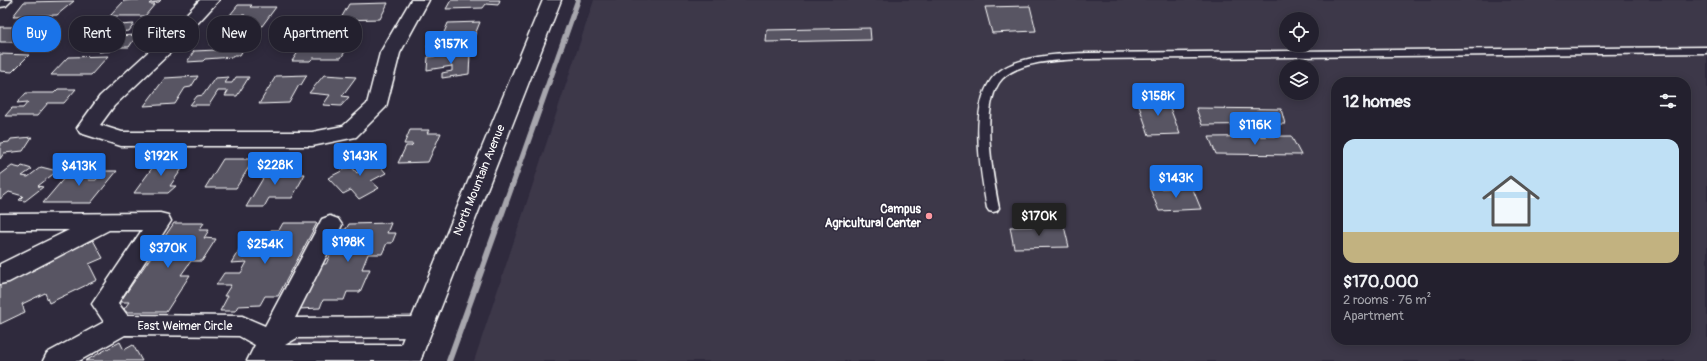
<!DOCTYPE html>
<meta charset="utf-8">
<style>
:root{--surface:#23202e;--page:#2f2d3a;--text:#f1f3f6;--muted:#a3a3aa;--line:#403e4a;--accent:#1a73e8}
body{margin:0;font-family:Pangolin,sans-serif;background:var(--page);color:var(--text);height:100vh;display:flex;flex-direction:column;font-size:15px;white-space:nowrap}
*{box-sizing:border-box;margin:0}
p{font-size:13px;color:var(--muted)}
.icon{flex:none;width:22px;height:22px;fill:none;stroke:currentColor;stroke-width:2;stroke-linecap:round;stroke-linejoin:round}
.map{position:relative;flex:1;overflow:hidden}
.sheet{position:absolute;left:1331px;top:77px;width:360px;height:268px;display:flex;flex-direction:column;background:var(--surface);border-radius:16px;box-shadow:0 2px 10px #0003,0 0 0 1px var(--line)}
.sheet>*{flex:none}
.banner{position:absolute;left:12px;top:16px;width:380px;height:36px;display:flex;gap:8px}
.controls{position:absolute;left:1279px;top:12px;display:grid;gap:8px}
.controls a{display:grid;place-items:center;width:40px;height:40px;border-radius:50%;background:var(--surface);box-shadow:0 2px 10px #0003,0 0 0 1px var(--line);font-size:20px}
.price{position:absolute;translate:-50% -34px;padding:0 9px;border-radius:4px;background:var(--accent);color:#fff;font-size:13px;line-height:26px;filter:drop-shadow(0 1px 2px #0008)}
.price::after{content:'';position:absolute;left:50%;top:24px;width:12px;height:9px;margin-left:-6px;background:inherit;clip-path:polygon(0 0,100% 0,50% 100%)}
.price.active{background:#222;color:#fff}
ul{padding:0;list-style:none}
li{display:grid;align-content:center;gap:8px;height:212px;padding:0 12px}
li+li{border-top:1px solid var(--line)}
li span{display:grid;place-items:center;height:124px;border-radius:12px;color:#555}
li>.icon{margin-inline-start:auto}
span .icon{width:72px;height:72px;fill:#fffc;stroke-width:1}
li b{font-size:17px}
h2{display:flex;justify-content:space-between;align-items:center;height:48px;padding:0 12px;font-size:17px}
.chip{padding:0 14px;border-radius:16px;background:var(--surface);box-shadow:0 2px 10px #0003,0 0 0 1px var(--line);font-size:14px;line-height:36px}
.chip.active{background:var(--accent);color:#fff}
.map>svg:first-child{display:block}
.built{fill:#3c3749;fill-rule:evenodd}
.green{fill:#464152;stroke:#a2a0a8}
.lines{fill:none;stroke-linecap:round;stroke-linejoin:round}
.stream-far1{stroke:#a7a6ad;stroke-width:5.5}
.stream{stroke:#a7a6ad;stroke-width:6}
.building{fill:#595564;stroke:#fff}
.service-casing{stroke:#fff;stroke-width:3}
.minor-casing{stroke:#fff;stroke-width:3}
.tertiary-casing{stroke:#fff;stroke-width:3}
.service{fill:#2f2a3d;fill-rule:evenodd}
.minor{fill:#2f2a3d;fill-rule:evenodd}
.tertiary{fill:#2f2a3d;fill-rule:evenodd}
.poi-dot{fill:#ff9aa2;stroke:#2f2a3d;stroke-width:1.5}
.labels{text-anchor:middle;stroke-width:3;stroke-linejoin:round;paint-order:stroke}
.street-label{font-size:12px;fill:#fff;stroke:#2f2a3d}
.poi-label{font-size:12px;font-weight:bold;fill:#fff;stroke:#2f2a3d;text-anchor:end}
</style>
<div class="map">
<svg width="1707" height="361" viewBox="0 0 1707 361">
<rect width="100%" height="100%" fill="#2f2a3d"/>
<filter id="ink" filterUnits="userSpaceOnUse"><feTurbulence type="fractalNoise" baseFrequency=".025" numOctaves="2"/><feDisplacementMap in="SourceGraphic" scale="8" xChannelSelector="R" yChannelSelector="G"/><feConvolveMatrix kernelMatrix="1 2 1 2 8 2 1 2 1" color-interpolation-filters="sRGB"/></filter>
<g filter="url(#ink)">
<path class="built" d="M 594,0 L 1707,0 L 1707,361 L 474,361 ZM 1286,19 L 1312,19 L 1312,45 L 1286,45 ZM 1286,67 L 1312,67 L 1312,93 L 1286,93 ZM 1336,82 L 1686,82 L 1686,340 L 1336,340 Z"/>
<path class="green" d="M 292,337 L 363,337 L 365,342 L 363,346 L 287,350 L 283,342 Z"/>
<g class="lines">
<path class="stream-far1" d="M 520,164 L 578,0"/>
<path class="stream" d="M 449,361 L 520,163"/>
</g>
<g class="building">
<path d="M 132,0 L 161,0 L 159,2 L 150,3 L 149,4 L 155,4 L 145,16 L 110,16 L 124,1 Z"/>
<path d="M 451,0 L 500,0 L 498,5 L 486,4 L 483,8 L 446,9 Z"/>
<path d="M 74,1 L 57,15 L 13,16 L 24,2 Z"/>
<path d="M 388,3 L 380,19 L 340,20 L 349,4 Z"/>
<path d="M 238,5 L 252,5 L 250,7 L 276,7 L 262,26 L 223,26 L 229,19 L 242,19 L 245,15 L 230,15 Z"/>
<path d="M 1030,6 L 1036,31 L 992,33 L 985,7 Z"/>
<path d="M 480,22 L 472,42 L 445,42 L 443,46 L 427,47 L 432,35 L 443,35 L 448,23 Z"/>
<path d="M 134,24 L 129,31 L 117,32 L 114,36 L 137,35 L 129,47 L 114,47 L 111,51 L 99,52 L 104,45 L 85,46 L 91,38 L 89,38 L 93,32 L 99,32 L 104,26 Z"/>
<path d="M 0,27 L 46,27 L 31,42 L 0,42 Z"/>
<path d="M 870,28 L 871,40 L 766,42 L 767,30 Z"/>
<path d="M 246,36 L 241,43 L 247,43 L 240,55 L 234,55 L 233,57 L 205,59 L 203,61 L 187,62 L 194,51 L 217,50 L 221,45 L 210,45 L 215,38 Z"/>
<path d="M 305,42 L 351,42 L 341,58 L 313,58 L 310,61 L 292,61 Z"/>
<path d="M 0,54 L 29,55 L 12,72 L 0,71 Z"/>
<path d="M 470,54 L 469,74 L 442,78 L 442,73 L 452,71 L 452,66 L 427,70 L 428,57 L 448,55 L 448,57 Z"/>
<path d="M 108,56 L 91,75 L 51,75 L 68,57 Z"/>
<path d="M 307,75 L 301,85 L 299,85 L 289,103 L 259,104 L 276,76 Z"/>
<path d="M 324,75 L 356,77 L 342,96 L 349,97 L 341,106 L 323,105 L 330,95 L 309,93 Z"/>
<path d="M 198,76 L 191,87 L 185,88 L 175,104 L 144,106 L 165,78 Z"/>
<path d="M 229,77 L 225,83 L 232,83 L 236,77 L 249,77 L 237,96 L 225,96 L 228,91 L 218,91 L 209,105 L 190,105 L 197,96 L 203,95 L 215,78 Z"/>
<path d="M 58,89 L 76,89 L 64,103 L 48,103 L 37,116 L 5,116 L 12,108 L 23,108 L 28,102 L 17,103 L 26,93 L 54,93 Z"/>
<path d="M 1137,100 L 1167,100 L 1180,134 L 1149,135 Z"/>
<path d="M 1196,108 L 1281,109 L 1285,124 L 1202,125 Z"/>
<path d="M 410,130 L 429,130 L 427,133 L 441,133 L 428,162 L 398,163 L 406,146 L 411,146 L 413,144 L 404,144 Z"/>
<path d="M 1291,136 L 1301,155 L 1216,154 L 1209,137 Z"/>
<path d="M 32,137 L 23,151 L 4,153 L 0,159 L 0,143 L 9,142 L 11,139 Z"/>
<path d="M 375,153 L 384,163 L 379,165 L 386,173 L 371,181 L 379,188 L 359,199 L 351,190 L 343,194 L 328,178 L 351,166 L 357,173 L 363,169 L 357,163 Z"/>
<path d="M 223,159 L 254,159 L 236,188 L 205,188 Z"/>
<path d="M 158,160 L 188,160 L 170,186 L 176,186 L 168,193 L 134,193 Z"/>
<path d="M 267,164 L 286,164 L 280,174 L 305,174 L 292,198 L 269,198 L 264,207 L 246,207 L 265,175 L 260,175 Z"/>
<path d="M 12,166 L 20,168 L 22,166 L 32,169 L 22,176 L 28,177 L 41,167 L 57,171 L 38,186 L 43,187 L 25,201 L 19,200 L 23,196 L 9,192 L 0,199 L 0,175 Z"/>
<path d="M 71,170 L 95,170 L 88,180 L 96,180 L 103,171 L 117,171 L 91,203 L 43,203 Z"/>
<path d="M 1192,187 L 1201,209 L 1159,211 L 1150,189 Z"/>
<path d="M 174,223 L 204,223 L 199,230 L 209,230 L 204,238 L 216,239 L 202,261 L 191,261 L 181,275 L 190,275 L 166,312 L 122,312 L 129,302 L 120,302 Z"/>
<path d="M 283,223 L 317,223 L 278,296 L 265,296 L 260,305 L 238,306 L 235,311 L 220,311 L 228,296 L 224,296 L 231,285 L 216,285 L 224,273 L 241,273 L 247,262 L 231,263 L 247,237 L 267,236 L 271,230 L 279,230 Z"/>
<path d="M 391,223 L 387,233 L 396,233 L 392,243 L 387,243 L 382,254 L 368,254 L 362,269 L 370,269 L 360,292 L 347,292 L 344,300 L 323,300 L 320,308 L 299,309 L 321,264 L 326,264 L 342,230 L 346,229 L 349,224 Z"/>
<path d="M 1064,226 L 1069,247 L 1014,248 L 1010,227 Z"/>
<path d="M 93,240 L 103,258 L 89,264 L 97,280 L 49,303 L 45,293 L 22,304 L 25,312 L 0,324 L 0,282 Z"/>
<path d="M 120,342 L 124,350 L 133,345 L 142,361 L 85,361 Z"/>
</g>
<g class="lines">
<g class="service-casing">
<path id="service" d="M 1707,47 L 1707,53 L 1087,59 C 1062,60 1021,60 1002,79 C 979,104 993,177 999,208 L 997,211 L 993,212 L 989,211 L 987,208 C 981,173 967,102 996,74 C 1017,55 1060,54 1087,53 Z"/>
</g>
<g class="minor-casing">
<g id="minor">
<path d="M 0,0 L 12,0 L 6,6 L 0,7 Z"/>
<path d="M 200,0 L 219,0 L 173,50 L 114,106 L 100,125 L 122,132 L 312,132 L 343,126 L 367,104 L 380,53 L 411,0 L 429,0 L 400,53 L 386,107 L 356,137 L 312,146 L 121,146 L 80,133 L 77,128 L 100,96 L 159,42 Z"/>
<path d="M 160,213 L 168,215 L 171,221 L 118,303 L 127,315 L 242,316 L 265,326 L 322,219 L 330,216 L 338,219 L 342,225 L 295,318 L 420,317 L 429,320 L 433,327 L 429,334 L 420,337 L 297,338 L 285,345 L 409,345 L 418,348 L 422,356 L 420,361 L 247,361 L 255,345 L 239,336 L 125,335 L 79,361 L 43,361 L 47,353 L 104,322 L 92,304 L 142,230 L 109,230 L 9,282 L 0,284 L 0,264 L 69,230 L 0,230 L 0,214 Z"/>
</g>
</g>
<g class="tertiary-casing">
<path id="tertiary" d="M 543,0 L 561,0 L 420,361 L 394,361 Z"/>
</g>
<use href="#service" class="service"/>
<use href="#minor" class="minor"/>
<use href="#tertiary" class="tertiary"/>
</g>
</g>
<circle class="poi-dot" cx="929" cy="216" r="4"/>
<g class="labels">
<g class="street-label">
<text transform="translate(479 180) rotate(-68)" y="4">North Mountain Avenue</text>
<text x="185" y="330">East Weimer Circle</text>
</g>
<g class="poi-label">
<text x="921" y="213">Campus<tspan x="921" dy="14">Agricultural Center</tspan></text>
</g>
</g>
</svg>
<div class="controls">
<a><svg class="icon" aria-label="locate" viewBox="0 0 24 24"><circle cx="12" cy="12" r="6"/><path d="M12 2v4M12 18v4M2 12h4M18 12h4"/></svg></a>
<a><svg class="icon" aria-label="layers" viewBox="0 0 24 24"><path d="M12 4l9 5-9 5-9-5zM3 14l9 5 9-5"/></svg></a>
</div>
<b class="price" style="left:451px;top:65px">$157K</b>
<b class="price" style="left:1158px;top:117px">$158K</b>
<b class="price" style="left:1255px;top:146px">$116K</b>
<b class="price" style="left:161px;top:177px">$192K</b>
<b class="price" style="left:360px;top:177px">$143K</b>
<b class="price" style="left:275px;top:186px">$228K</b>
<b class="price" style="left:79px;top:187px">$413K</b>
<b class="price" style="left:1176px;top:199px">$143K</b>
<b class="price active" style="left:1039px;top:237px">$170K</b>
<b class="price" style="left:348px;top:263px">$198K</b>
<b class="price" style="left:265px;top:265px">$254K</b>
<b class="price" style="left:168px;top:269px">$370K</b>
<div class="banner">
<a class="chip active">Buy</a>
<a class="chip">Rent</a>
<a class="chip">Filters</a>
<a class="chip">New</a>
<a class="chip">Apartment</a>
</div>
<section class="sheet">
<h2>12 homes<svg class="icon" aria-label="filters" viewBox="0 0 24 24"><path d="M4 7h16M4 17h16"/><circle cx="9" cy="7" r="2"/><circle cx="15" cy="17" r="2"/></svg></h2>
<ul>
<li><span style="background:linear-gradient(#bfe0f5 75%,#c2b280 0)"><svg class="icon" aria-label="home" viewBox="0 0 24 24"><path d="M3 11l9-7 9 7M6 9v11h12V9"/></svg></span><div><b>$170,000</b><p>2 rooms · 76 m²</p><p>Apartment</p></div></li>
</ul>
</section>
</div>
